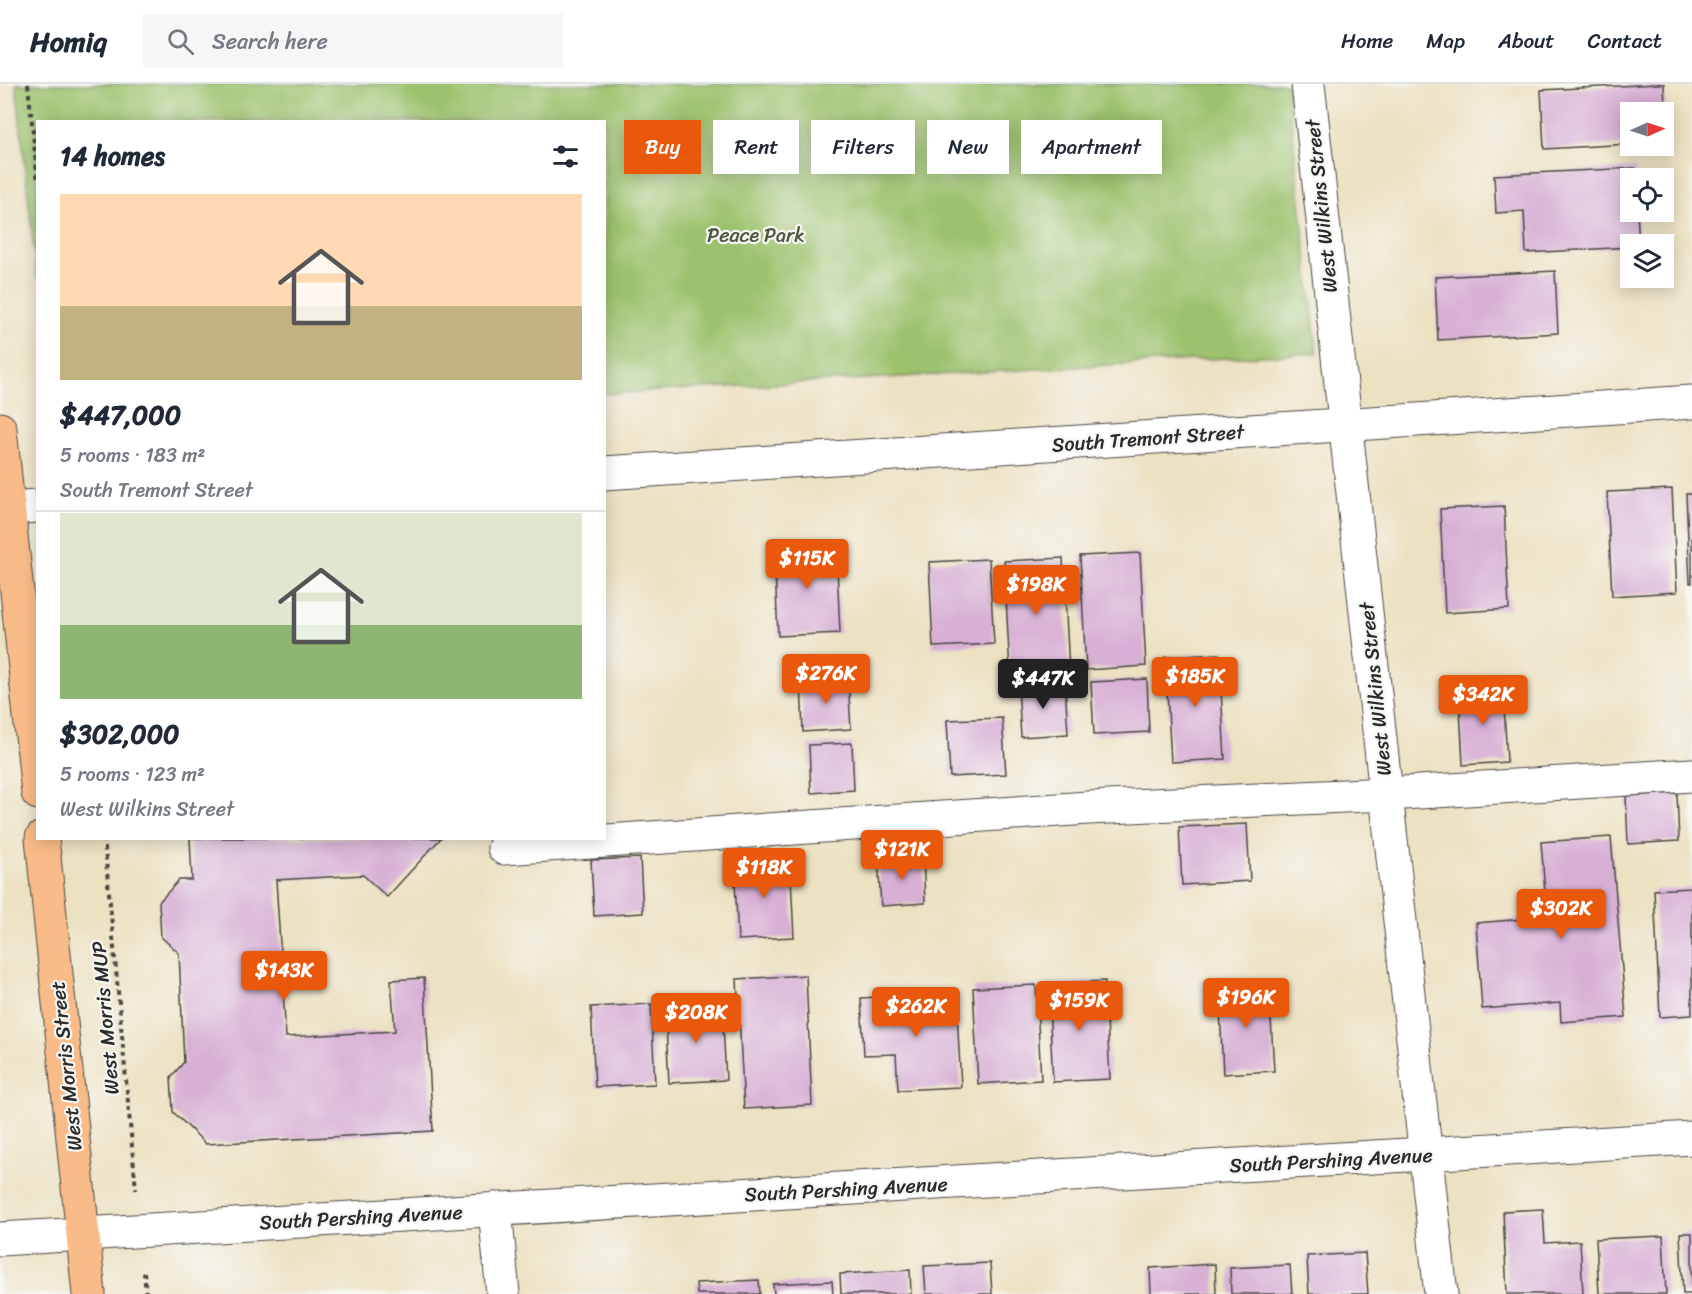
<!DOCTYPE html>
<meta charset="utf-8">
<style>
:root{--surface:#fff;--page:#f6f6f7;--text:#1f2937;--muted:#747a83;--line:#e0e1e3;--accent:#ea580c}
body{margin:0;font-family:Sriracha,sans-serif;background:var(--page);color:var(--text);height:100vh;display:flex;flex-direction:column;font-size:22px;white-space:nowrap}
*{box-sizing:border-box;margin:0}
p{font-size:20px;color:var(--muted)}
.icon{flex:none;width:33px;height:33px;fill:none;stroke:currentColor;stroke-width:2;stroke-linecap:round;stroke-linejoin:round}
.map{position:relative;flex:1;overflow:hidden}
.panel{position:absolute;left:36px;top:36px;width:570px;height:720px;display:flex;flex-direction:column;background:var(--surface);border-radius:0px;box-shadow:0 3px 15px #0003}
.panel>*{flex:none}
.hud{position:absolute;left:624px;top:36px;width:570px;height:54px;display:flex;gap:12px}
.needle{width:39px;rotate:87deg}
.controls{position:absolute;left:1620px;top:18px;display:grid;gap:12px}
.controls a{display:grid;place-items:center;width:54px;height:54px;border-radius:0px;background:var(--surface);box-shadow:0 3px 15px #0003;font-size:30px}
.price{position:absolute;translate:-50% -51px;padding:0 14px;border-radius:6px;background:var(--accent);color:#fff;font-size:20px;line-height:39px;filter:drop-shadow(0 2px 3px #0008)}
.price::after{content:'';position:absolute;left:50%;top:36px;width:18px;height:14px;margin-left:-9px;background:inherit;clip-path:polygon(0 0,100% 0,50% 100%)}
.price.current{background:#222;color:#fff}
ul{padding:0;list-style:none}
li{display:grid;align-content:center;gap:12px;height:318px;padding:0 24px}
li+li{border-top:2px solid var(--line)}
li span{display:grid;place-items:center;height:186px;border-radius:0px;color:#555}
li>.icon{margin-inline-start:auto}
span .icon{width:108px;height:108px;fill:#fffc;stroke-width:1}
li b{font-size:26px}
h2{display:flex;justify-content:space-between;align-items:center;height:72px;padding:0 24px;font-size:26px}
.chip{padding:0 21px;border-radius:0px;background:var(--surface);box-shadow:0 3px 15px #0003;font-size:21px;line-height:54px}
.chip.current{background:var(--accent);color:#fff}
header{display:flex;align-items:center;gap:36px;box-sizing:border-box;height:84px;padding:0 30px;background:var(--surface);border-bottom:2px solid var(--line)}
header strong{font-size:28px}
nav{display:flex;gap:33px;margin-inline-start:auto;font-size:21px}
.search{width:420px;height:54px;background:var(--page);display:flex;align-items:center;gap:15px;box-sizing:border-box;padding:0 21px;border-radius:0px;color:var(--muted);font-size:22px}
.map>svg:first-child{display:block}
.green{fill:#9cc26d;stroke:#64764c;stroke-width:1.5}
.building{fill:#d8afd5}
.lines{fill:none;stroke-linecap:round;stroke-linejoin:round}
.minor-casing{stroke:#484642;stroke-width:35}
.major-casing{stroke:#484642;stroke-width:35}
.path{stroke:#484642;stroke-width:4;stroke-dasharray:4.5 4.5;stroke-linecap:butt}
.minor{stroke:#fff;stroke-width:33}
.major{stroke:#f9bc89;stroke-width:33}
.labels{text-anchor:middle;stroke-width:4.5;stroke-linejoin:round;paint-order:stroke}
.street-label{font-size:20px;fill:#2b2b2b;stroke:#f6f6f2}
.park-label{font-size:20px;fill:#4d583f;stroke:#f6f6f2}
</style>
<header>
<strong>Homiq</strong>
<div class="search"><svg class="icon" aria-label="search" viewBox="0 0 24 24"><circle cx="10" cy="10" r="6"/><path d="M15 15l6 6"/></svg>Search here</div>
<nav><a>Home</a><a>Map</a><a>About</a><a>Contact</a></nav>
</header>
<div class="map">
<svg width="1692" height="1210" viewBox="0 0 1692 1210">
<rect width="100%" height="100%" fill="#f6f6f2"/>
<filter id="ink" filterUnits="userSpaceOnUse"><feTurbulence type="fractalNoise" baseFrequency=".0167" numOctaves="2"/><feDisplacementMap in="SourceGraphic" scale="12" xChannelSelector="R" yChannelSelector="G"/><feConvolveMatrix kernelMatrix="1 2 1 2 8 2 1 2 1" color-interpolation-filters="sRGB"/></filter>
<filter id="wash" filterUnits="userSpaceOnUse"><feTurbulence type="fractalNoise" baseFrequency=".008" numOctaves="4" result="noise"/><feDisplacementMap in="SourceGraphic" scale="24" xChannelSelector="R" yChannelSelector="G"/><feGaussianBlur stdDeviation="1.35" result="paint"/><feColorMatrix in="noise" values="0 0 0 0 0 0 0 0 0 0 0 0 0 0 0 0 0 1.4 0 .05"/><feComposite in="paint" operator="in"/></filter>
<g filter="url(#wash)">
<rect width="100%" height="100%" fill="#ece1c1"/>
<path class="green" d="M 16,0 L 1287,0 L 1317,269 L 605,310 L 604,38 L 38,38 L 37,195 Z"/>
<g id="blocks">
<g class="building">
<path d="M 1658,0 L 1664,0 L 1667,59 L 1664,59 L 1664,28 L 1630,28 L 1630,60 L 1544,65 L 1541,6 Z"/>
<path d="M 1635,84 L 1636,94 L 1630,94 L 1630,128 L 1637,128 L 1639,160 L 1630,160 L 1630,163 L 1526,169 L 1524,127 L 1496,129 L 1494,91 Z"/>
<path d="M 1555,187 L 1558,249 L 1438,256 L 1435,193 Z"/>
<path d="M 1672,405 L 1677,508 L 1612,512 L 1607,408 Z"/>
<path d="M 1686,410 L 1692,410 L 1692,499 L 1690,499 Z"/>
<path d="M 1504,422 L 1509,525 L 1445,529 L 1440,425 Z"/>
<path d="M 836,460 L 840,549 L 778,552 L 774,463 Z"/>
<path d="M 1140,469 L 1146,582 L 1086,586 L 1080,472 Z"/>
<path d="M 1063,474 L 1069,586 L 1010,589 L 1004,477 Z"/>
<path d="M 989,475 L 994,560 L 933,563 L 929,478 Z"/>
<path d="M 1219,570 L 1225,675 L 1171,678 L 1165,573 Z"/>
<path d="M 848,594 L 851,645 L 803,648 L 801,597 Z"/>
<path d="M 1147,595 L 1149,648 L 1094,651 L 1091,598 Z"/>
<path d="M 1065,599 L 1068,650 L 1021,653 L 1018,602 Z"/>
<path d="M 1503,603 L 1507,678 L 1463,681 L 1459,605 Z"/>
<path d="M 1002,634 L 1006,690 L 950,693 L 947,636 Z"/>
<path d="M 852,659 L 854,706 L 811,709 L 809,661 Z"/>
<path d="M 1677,709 L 1679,757 L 1628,760 L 1626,712 Z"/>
<path d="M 1247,740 L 1250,797 L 1182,801 L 1179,743 Z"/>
<path d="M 1611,753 L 1626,933 L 1561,938 L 1560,919 L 1482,925 L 1476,839 L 1547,833 L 1541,758 Z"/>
<path d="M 190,754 L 441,754 L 387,813 L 363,791 L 276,796 L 286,953 L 395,947 L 391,896 L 424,894 L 433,1047 L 206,1060 L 173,1028 L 171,993 L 184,978 L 179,869 L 161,853 L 159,818 L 179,796 L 192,796 Z"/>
<path d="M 923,772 L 925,819 L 881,822 L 878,774 Z"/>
<path d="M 640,774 L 643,829 L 594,832 L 591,776 Z"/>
<path d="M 790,774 L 794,853 L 738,856 L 734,777 Z"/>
<path d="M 1692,804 L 1692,931 L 1660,933 L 1654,806 Z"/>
<path d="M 806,891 L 812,1021 L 744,1025 L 737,895 Z"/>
<path d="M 1105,897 L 1110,995 L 1053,998 L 1048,900 Z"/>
<path d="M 1269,900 L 1274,987 L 1223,990 L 1219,903 Z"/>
<path d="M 1036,901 L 1041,996 L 978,1000 L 973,904 Z"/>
<path d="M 956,909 L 961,1003 L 898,1006 L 896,970 L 864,971 L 861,914 Z"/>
<path d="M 651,920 L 655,1000 L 595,1003 L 591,923 Z"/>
<path d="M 722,921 L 726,996 L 669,999 L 665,924 Z"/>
<path d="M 1543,1125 L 1545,1159 L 1580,1157 L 1583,1210 L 1507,1210 L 1503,1127 Z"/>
<path d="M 1680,1149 L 1692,1149 L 1692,1210 L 1683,1210 Z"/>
<path d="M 1663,1152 L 1666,1210 L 1599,1210 L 1596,1155 Z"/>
<path d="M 1365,1169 L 1368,1210 L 1309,1210 L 1307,1172 Z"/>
<path d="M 990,1179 L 992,1210 L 926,1210 L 924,1182 Z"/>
<path d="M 1215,1180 L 1216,1210 L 1151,1210 L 1150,1184 Z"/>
<path d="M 1290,1181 L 1292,1210 L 1231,1210 L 1230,1184 Z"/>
<path d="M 910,1186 L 911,1210 L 841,1210 L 840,1190 Z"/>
<path d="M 759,1196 L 760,1210 L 697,1210 L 696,1199 Z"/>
<path d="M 832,1197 L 833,1210 L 774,1210 L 773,1200 Z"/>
</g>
</g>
</g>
<g filter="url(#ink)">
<use href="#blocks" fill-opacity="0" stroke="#484642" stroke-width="1.5"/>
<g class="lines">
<g class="minor-casing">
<g id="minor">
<path d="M 1308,0 L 1441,1210"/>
<path d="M 604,389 L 1692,318"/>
<path d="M 8,424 L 38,422"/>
<path d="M 504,764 L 1088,724 L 1387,710 L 1692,691"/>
<path d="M 495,1125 L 503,1210"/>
<path d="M 0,1155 L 1692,1054"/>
</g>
</g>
<g class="major-casing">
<g id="major">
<path d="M 0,345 L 38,709"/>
<path d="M 42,754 L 89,1210"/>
</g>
</g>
<g class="path">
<path d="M 28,0 L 38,98"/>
<path d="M 104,754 L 136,1106"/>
<path d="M 144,1188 L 146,1210"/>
</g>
<use href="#minor" class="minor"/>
<use href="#major" class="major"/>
</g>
</g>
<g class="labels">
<g class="street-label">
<text transform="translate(1321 122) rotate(-96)" y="7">West Wilkins Street</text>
<text transform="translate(1148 354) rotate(-4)" y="7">South Tremont Street</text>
<text transform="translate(1375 605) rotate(-96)" y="7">West Wilkins Street</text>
<text transform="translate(105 934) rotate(-95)" y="7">West Morris MUP</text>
<text transform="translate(66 982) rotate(-96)" y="7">West Morris Street</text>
<text transform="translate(1331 1076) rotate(-3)" y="7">South Pershing Avenue</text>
<text transform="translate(846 1105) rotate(-3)" y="7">South Pershing Avenue</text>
<text transform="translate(361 1133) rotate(-3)" y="7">South Pershing Avenue</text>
</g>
<g class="park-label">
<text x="756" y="158">Peace Park</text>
</g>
</g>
</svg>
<div class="controls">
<a><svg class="needle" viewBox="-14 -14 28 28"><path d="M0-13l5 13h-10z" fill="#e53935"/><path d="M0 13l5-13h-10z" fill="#747a83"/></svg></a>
<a><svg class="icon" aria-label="locate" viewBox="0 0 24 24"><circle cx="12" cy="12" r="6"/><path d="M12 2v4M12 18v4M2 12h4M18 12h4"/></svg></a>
<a><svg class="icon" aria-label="layers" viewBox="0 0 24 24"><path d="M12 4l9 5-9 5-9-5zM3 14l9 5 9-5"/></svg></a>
</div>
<b class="price" style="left:807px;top:506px">$115K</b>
<b class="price" style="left:1036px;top:532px">$198K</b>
<b class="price" style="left:826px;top:621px">$276K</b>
<b class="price" style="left:1195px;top:624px">$185K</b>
<b class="price current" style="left:1043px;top:626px">$447K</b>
<b class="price" style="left:1483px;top:642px">$342K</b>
<b class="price" style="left:902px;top:797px">$121K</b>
<b class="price" style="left:764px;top:815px">$118K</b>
<b class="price" style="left:1561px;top:856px">$302K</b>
<b class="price" style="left:284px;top:918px">$143K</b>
<b class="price" style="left:1246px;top:945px">$196K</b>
<b class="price" style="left:1079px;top:948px">$159K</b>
<b class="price" style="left:916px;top:954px">$262K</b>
<b class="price" style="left:696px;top:960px">$208K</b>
<div class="hud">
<a class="chip current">Buy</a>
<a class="chip">Rent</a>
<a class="chip">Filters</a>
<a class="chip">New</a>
<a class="chip">Apartment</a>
</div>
<section class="panel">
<h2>14 homes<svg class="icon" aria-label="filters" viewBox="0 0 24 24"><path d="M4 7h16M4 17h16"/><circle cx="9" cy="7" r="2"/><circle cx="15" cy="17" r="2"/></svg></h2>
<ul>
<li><span style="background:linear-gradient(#ffd9b3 60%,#c2b280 0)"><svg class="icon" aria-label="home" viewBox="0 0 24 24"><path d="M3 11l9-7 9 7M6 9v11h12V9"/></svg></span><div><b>$447,000</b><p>5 rooms · 183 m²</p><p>South Tremont Street</p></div></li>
<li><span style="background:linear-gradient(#dfe7d0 60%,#8fb573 0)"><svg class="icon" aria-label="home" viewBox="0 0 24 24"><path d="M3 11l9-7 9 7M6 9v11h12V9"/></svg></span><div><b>$302,000</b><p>5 rooms · 123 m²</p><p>West Wilkins Street</p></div></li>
</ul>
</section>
</div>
